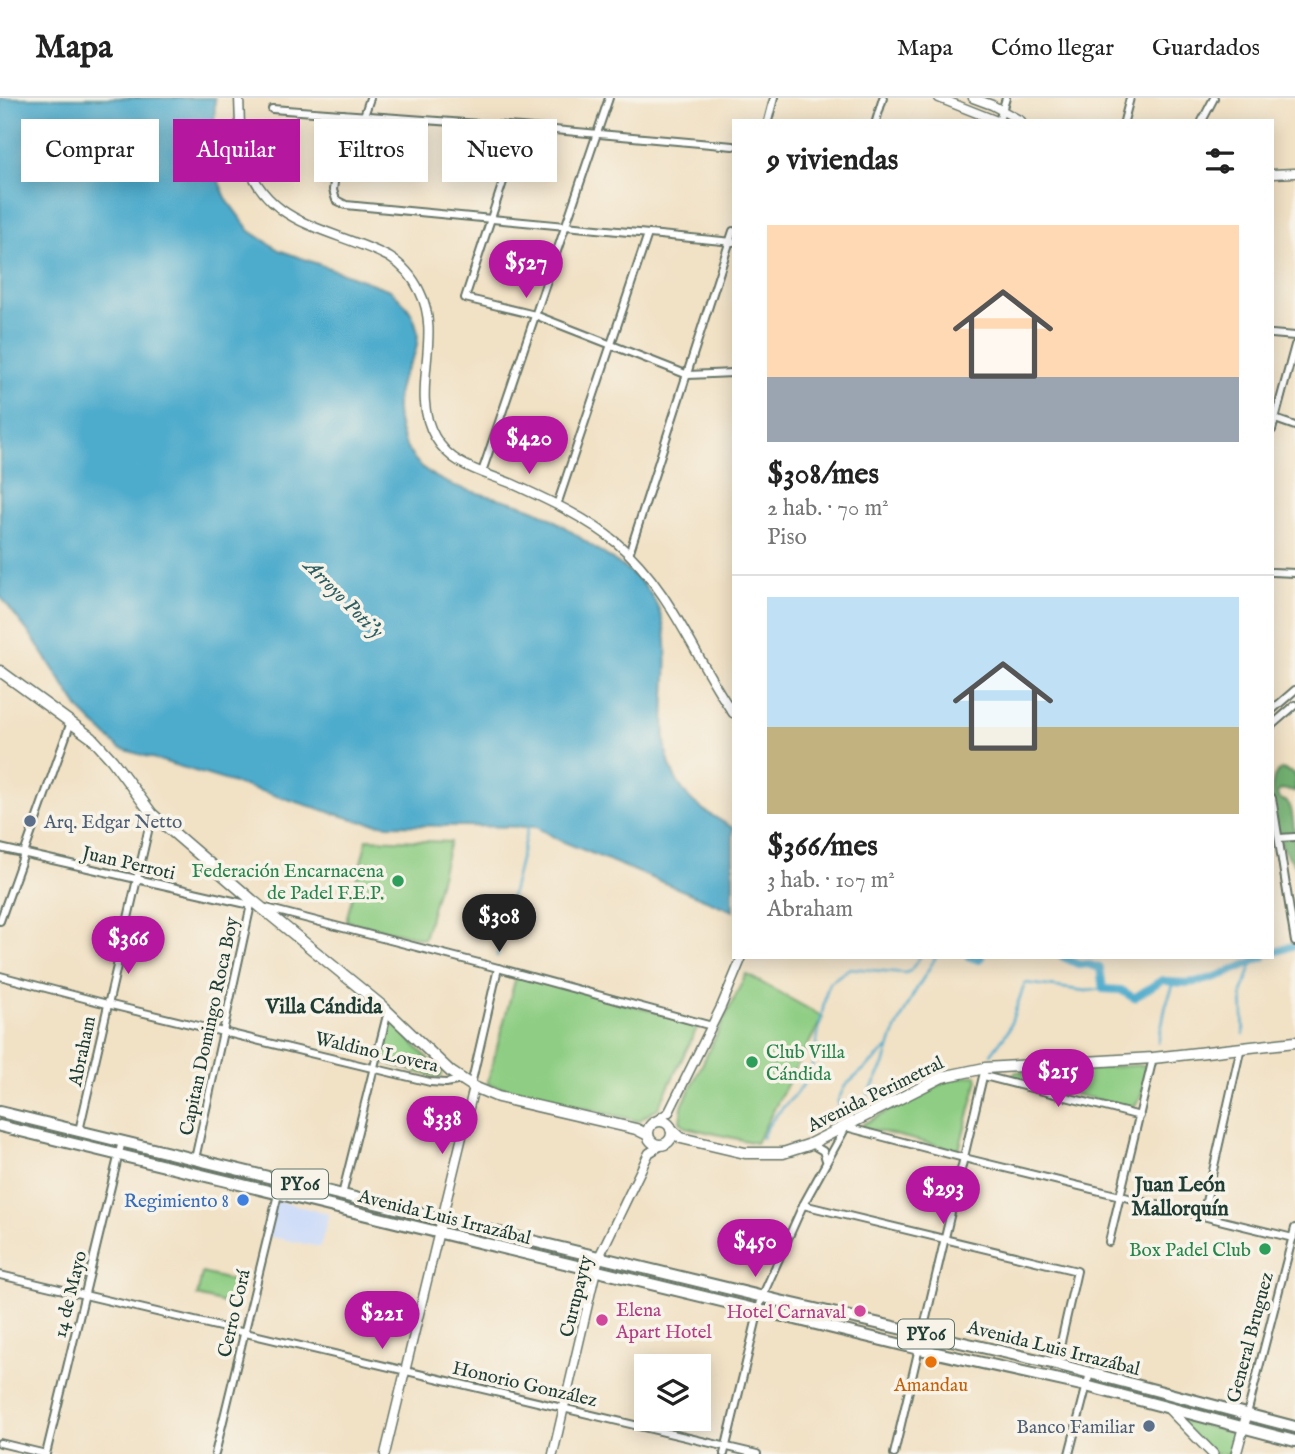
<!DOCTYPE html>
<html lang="es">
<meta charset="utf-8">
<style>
:root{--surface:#fff;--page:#f2f2f2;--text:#222;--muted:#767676;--line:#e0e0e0;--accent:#b5179e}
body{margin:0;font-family:"IM FELL English",serif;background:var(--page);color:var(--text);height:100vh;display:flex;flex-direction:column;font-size:26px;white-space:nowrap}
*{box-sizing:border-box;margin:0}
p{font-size:23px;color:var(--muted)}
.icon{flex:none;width:38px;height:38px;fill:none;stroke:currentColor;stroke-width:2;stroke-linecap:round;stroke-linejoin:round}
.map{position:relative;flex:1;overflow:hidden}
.sheet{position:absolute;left:732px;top:21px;width:542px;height:840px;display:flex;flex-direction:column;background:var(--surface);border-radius:0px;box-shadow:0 4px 18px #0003}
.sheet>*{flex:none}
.guide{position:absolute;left:21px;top:21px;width:606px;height:63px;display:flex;gap:14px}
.buttons{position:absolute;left:634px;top:1256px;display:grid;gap:14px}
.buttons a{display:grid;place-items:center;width:77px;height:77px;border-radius:0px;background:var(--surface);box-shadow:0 4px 18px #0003;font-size:35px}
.price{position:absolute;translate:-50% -60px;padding:0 16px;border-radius:24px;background:var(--accent);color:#fff;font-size:23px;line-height:46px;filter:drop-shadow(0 2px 4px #0008)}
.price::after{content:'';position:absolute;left:50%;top:42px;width:21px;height:16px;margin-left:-10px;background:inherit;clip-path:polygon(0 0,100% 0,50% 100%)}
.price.current{background:#222;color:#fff}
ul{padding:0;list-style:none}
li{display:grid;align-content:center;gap:14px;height:371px;padding:0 35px}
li+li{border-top:2px solid var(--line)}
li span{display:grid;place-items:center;height:217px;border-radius:0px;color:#555}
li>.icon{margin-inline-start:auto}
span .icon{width:126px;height:126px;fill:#fffc;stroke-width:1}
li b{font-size:30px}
h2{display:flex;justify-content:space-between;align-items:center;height:84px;padding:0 35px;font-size:30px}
.chip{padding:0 24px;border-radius:0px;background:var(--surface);box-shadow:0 4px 18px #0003;font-size:24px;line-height:63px}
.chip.current{background:var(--accent);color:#fff}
header{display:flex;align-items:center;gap:42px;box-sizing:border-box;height:98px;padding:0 35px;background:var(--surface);border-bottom:2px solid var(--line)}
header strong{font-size:33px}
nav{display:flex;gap:38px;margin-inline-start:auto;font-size:24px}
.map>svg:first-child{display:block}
.built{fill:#ccdbf9}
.green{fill:#8ecd83;stroke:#56855c;stroke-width:2}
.forest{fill:#72b071;stroke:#487652;stroke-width:2}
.water{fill:#4eabcc;stroke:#367480;stroke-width:2}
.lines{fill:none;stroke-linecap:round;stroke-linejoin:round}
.stream{stroke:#4eabcc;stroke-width:2.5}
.canal{stroke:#4eabcc;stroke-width:8}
.minor-casing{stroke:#687667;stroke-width:10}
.tertiary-casing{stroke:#687667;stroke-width:11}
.secondary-casing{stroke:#687667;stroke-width:12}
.primary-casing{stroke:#687667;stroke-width:13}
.trunk-casing{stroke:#687667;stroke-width:14}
.minor{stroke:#fff;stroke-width:6}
.tertiary{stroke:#fff;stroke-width:8}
.secondary{stroke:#fff;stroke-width:9}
.primary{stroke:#fff;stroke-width:10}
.trunk{stroke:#fff;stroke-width:10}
.service-dot{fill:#5c6f8a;stroke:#f7f3e8;stroke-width:2.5}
.leisure-dot{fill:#2e9e5b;stroke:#f7f3e8;stroke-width:2.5}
.shop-dot{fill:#3f7fe0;stroke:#f7f3e8;stroke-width:2.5}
.hotel-dot{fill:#d1479c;stroke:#f7f3e8;stroke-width:2.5}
.food-dot{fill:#e8710a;stroke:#f7f3e8;stroke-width:2.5}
.labels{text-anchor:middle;stroke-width:7;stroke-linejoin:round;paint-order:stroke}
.shield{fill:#f7f3e8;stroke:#60746a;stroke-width:2}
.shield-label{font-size:18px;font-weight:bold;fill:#1f3d34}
.service-label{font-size:19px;fill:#4e5e75;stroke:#f7f3e8;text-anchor:start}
.street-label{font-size:19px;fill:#1f3d34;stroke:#f7f3e8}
.leisure-label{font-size:19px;fill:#27864d;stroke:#f7f3e8;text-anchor:end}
.shop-label{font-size:19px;fill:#366cbe;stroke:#f7f3e8;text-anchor:end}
.hotel-label{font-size:19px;fill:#b23c85;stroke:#f7f3e8;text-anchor:start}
.food-label{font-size:19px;fill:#c56008;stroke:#f7f3e8}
.water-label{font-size:21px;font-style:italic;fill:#2d5e62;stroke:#f7f3e8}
.neighbourhood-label{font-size:21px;font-weight:bold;fill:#1f3d34;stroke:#f7f3e8}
</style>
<header>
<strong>Mapa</strong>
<nav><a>Mapa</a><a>Cómo llegar</a><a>Guardados</a></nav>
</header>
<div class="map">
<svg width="1295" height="1356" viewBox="0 0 1295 1356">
<rect width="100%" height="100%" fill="#f7f3e8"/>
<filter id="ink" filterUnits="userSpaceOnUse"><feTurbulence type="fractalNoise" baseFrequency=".0143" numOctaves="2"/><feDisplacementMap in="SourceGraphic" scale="14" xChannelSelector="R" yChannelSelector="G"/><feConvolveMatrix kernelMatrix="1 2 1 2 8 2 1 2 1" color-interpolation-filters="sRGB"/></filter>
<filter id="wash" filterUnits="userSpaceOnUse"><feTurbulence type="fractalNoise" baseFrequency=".00686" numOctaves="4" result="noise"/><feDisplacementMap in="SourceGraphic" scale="28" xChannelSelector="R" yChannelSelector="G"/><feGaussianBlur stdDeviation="1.57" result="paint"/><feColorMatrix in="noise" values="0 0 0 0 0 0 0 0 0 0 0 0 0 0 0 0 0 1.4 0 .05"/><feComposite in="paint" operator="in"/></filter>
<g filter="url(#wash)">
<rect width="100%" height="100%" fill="#f1e1c5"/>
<path class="built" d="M 275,1102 L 329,1116 L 320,1149 L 267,1138 Z"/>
<g class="green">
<path d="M 367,741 L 450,744 L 424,841 L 346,823 Z"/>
<path d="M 517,875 L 699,926 L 658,1010 L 638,1023 L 487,986 Z"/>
<path d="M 746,876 L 823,919 L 756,1045 L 685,1029 L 680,1023 L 682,1008 Z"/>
<path d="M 393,924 L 428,961 L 443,973 L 440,980 L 380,964 L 389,927 Z"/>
<path d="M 1145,967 L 1148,969 C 1144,983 1144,1005 1130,1010 L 1015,981 L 1013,977 L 1016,974 Z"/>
<path d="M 976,977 L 978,981 L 960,1048 L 956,1052 L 862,1029 L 863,1026 L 948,982 Z"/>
<path d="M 202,1175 L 234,1183 L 228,1206 L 197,1198 Z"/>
<path d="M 1174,1320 L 1237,1336 L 1231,1356 L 1210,1356 Z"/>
</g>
<path class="forest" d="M 1282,671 L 1295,676 L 1295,694 L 1282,691 L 1277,695 L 1278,700 C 1281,702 1285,702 1288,705 C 1295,712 1295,755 1295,767 C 1291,761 1285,755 1282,749 C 1276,733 1263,677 1282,671 Z"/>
<path class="water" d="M 0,0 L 215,0 L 213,70 L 227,102 L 250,133 L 279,152 L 390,192 C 410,207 424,230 415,255 C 410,267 401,277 399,289 C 394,311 398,336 410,355 C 435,394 493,395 533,411 C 555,420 575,437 595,450 C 611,461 629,471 642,485 C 697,544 635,636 686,696 C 698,711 717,720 733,730 L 733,813 L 559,742 L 536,729 L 387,727 L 359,723 L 119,650 L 80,612 L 33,540 L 0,498 Z"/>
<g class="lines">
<g class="stream">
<path d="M 497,858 L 528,728"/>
<path d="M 1244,936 L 1242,895 L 1253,864"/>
<path d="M 1158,945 L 1166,907 L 1174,885"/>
<path d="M 991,956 L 1008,933 L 1025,885 L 1086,893 L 1103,891"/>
<path d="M 868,997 L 884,967 L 893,938 L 913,897 L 936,859"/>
<path d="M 838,1017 L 838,1002 L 845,988 L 887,951"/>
<path d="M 762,1040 C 772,1013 800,999 811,973 L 827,890 L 830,884 L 850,870 L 905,875 L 910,873 L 920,859"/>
</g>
<g class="canal">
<path d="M 1272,855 L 1295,847"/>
<path d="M 970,859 L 979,862 L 981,859"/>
<path d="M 1063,859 L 1080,867 L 1087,866 L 1100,870 L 1103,891 L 1121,892 L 1134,900 L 1162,882 C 1197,892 1231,873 1263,859"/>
</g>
</g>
</g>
<g filter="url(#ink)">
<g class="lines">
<g class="minor-casing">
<g id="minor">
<path d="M 272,11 L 521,29 L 733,48"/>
<path d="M 343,16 L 333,92 L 336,102 L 346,107 L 733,144"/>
<path d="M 364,18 L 370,0"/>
<path d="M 768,23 L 774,0"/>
<path d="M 876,23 L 883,0"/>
<path d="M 999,23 L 1006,0"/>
<path d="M 1124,23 L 1130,0"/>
<path d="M 1202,23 L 1214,0"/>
<path d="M 521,29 L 465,200 L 535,217 L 688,277 L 733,275"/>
<path d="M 1272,236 L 1295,238"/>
<path d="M 1275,321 L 1295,328"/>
<path d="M 1272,332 L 1295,247"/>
<path d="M 482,374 L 609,0"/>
<path d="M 557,407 L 648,136"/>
<path d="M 629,456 L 733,133"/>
<path d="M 1272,474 L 1295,475"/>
<path d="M 1272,612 L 1295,592"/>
<path d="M 1272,627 L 1295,607"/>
<path d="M 1272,700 L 1295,844"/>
<path d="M 1279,740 L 1295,739"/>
<path d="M 0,750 L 251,807"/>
<path d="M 266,810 L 498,870 L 471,987"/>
<path d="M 0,823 L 71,624"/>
<path d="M 498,870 L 712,928"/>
<path d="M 0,878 L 107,906 L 430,984 L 446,985 L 462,982"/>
<path d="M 984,978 L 1140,1018"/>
<path d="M 79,1033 L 152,716"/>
<path d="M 811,1046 L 823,1053 L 826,1062"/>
<path d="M 195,1061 L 252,802"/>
<path d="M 342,1097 L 388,913"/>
<path d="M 803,1107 L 1077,1173 L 1056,1266"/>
<path d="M 1203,1117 L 1241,949"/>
<path d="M 1109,1144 L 1153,960"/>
<path d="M 0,1177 L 757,1356"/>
<path d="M 1247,1316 L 1295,1130"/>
<path d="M 0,1345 L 46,1356"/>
<path d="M 46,1356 L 122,1043"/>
<path d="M 215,1356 L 279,1092"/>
<path d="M 724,1356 L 762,1199 L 803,1107 L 846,1029 L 964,1060 L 1293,1140"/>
<path d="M 894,1356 L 985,970"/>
<path d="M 1069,1356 L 1090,1275"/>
</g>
</g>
<g class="tertiary-casing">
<g id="tertiary">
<path d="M 239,0 C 240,18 239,37 244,54 C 262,129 331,129 389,159 C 404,168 413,179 420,194 C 443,240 409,295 435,339 C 453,370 485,374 515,387 C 550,403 587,420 617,445 C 671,491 694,559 733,615"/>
<path d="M 939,0 L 997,23"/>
<path d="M 973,0 L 992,7 L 1021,23"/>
<path d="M 1272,76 L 1295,75"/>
<path d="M 656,1023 L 669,1014 L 721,909 L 742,859"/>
<path d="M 385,1356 L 474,989"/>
<path d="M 553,1356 L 599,1159 L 649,1055 L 663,1046"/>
</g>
</g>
<g class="secondary-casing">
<g id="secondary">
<path d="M 1168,1310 L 1213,1356"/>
<path d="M 1236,1356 L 1247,1316"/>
</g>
</g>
<g class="primary-casing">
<g id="primary">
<path d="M 0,573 L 92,640 L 112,662 L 152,716 L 252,802 L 382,908 L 451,974 L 474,989 L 498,999 L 636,1031 L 648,1037"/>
<circle cx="660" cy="1035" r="12"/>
<path d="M 671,1031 L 681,1040 L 745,1055 L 783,1055 L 808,1047 L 942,979 L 985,970 L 1153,960 L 1295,944"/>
</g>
</g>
<g class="trunk-casing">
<g id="trunk">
<path d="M 0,1014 L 780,1203 L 1056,1266 L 1295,1329"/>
<path d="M 0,1028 L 919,1251 L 1086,1288 L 1295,1343"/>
</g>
</g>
<use href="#minor" class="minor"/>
<use href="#tertiary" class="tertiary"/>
<use href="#secondary" class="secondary"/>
<use href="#primary" class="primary"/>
<use href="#trunk" class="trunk"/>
</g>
</g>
<g class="service-dot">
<circle cx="30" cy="723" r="7"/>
<circle cx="1149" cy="1328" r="7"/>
</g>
<g class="leisure-dot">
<circle cx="398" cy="783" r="7"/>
<circle cx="752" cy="964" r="7"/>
<circle cx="1265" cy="1151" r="7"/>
</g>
<circle class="shop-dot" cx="243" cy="1102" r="7"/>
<g class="hotel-dot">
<circle cx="860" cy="1213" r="7"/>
<circle cx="602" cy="1222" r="7"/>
</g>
<circle class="food-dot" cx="931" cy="1264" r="7"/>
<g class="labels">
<g class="shield">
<rect x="272" y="1071.5" width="56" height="29" rx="5"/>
<rect x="898" y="1221.5" width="56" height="29" rx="5"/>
</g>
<g class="shield-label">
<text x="300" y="1092">PY06</text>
<text x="926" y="1242">PY06</text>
</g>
<g class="service-label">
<text x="44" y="730">Arq. Edgar Netto</text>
<text x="1135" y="1335" text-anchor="end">Banco Familiar</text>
</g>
<g class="street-label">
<text transform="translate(129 764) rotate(13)" y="7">Juan Perroti</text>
<text transform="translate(208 928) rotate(-78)" y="7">Capitan Domingo Roca Boy</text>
<text transform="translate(81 953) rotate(-78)" y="7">Abraham</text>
<text transform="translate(377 953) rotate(13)" y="7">Waldino Lovera</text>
<text transform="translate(875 995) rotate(-26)" y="7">Avenida Perimetral</text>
<text transform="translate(445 1118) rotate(14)" y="7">Avenida Luis Irrazábal</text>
<text transform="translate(69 1196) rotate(-76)" y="7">14 de Mayo</text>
<text transform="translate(575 1198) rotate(-76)" y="7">Curupayty</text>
<text transform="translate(233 1215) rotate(-77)" y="7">Cerro Corá</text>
<text transform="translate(1249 1239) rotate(-75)" y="7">General Bruguez</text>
<text transform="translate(1054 1249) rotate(14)" y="7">Avenida Luis Irrazábal</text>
<text transform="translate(525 1285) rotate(13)" y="7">Honorio González</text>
</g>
<g class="leisure-label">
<text x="384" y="779">Federación Encarnacena<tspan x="384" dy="22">de Padel F.E.P.</tspan></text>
<text x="766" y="960" text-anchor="start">Club Villa<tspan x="766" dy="22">Cándida</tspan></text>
<text x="1251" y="1158">Box Padel Club</text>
</g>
<g class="shop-label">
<text x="229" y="1109">Regimiento 8</text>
</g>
<g class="hotel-label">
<text x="616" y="1218">Elena<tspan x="616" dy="22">Apart Hotel</tspan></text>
<text x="846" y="1220" text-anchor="end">Hotel Carnaval</text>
</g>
<g class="food-label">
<text x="931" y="1293">Amandau</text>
</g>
<g class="water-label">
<text transform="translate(344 500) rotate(45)" y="7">Arroyo Poti'y</text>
</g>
<g class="neighbourhood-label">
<text x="324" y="915">Villa Cándida</text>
<text x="1180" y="1093">Juan León<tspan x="1180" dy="24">Mallorquín</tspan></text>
</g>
</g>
</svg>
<div class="buttons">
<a><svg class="icon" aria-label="layers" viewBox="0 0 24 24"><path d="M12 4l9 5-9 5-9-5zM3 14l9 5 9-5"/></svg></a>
</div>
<b class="price" style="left:526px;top:202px">$527</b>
<b class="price" style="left:529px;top:378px">$420</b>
<b class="price current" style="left:499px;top:856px">$308</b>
<b class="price" style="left:128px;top:878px">$366</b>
<b class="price" style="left:1058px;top:1011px">$215</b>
<b class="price" style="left:442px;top:1058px">$338</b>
<b class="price" style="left:943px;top:1128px">$293</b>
<b class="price" style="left:755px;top:1181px">$450</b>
<b class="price" style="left:382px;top:1253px">$221</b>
<div class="guide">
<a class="chip">Comprar</a>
<a class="chip current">Alquilar</a>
<a class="chip">Filtros</a>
<a class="chip">Nuevo</a>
</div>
<section class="sheet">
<h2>9 viviendas<svg class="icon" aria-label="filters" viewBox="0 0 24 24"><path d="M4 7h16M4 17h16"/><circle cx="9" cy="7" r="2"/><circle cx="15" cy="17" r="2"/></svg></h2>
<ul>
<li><span style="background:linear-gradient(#ffd9b3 70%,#9aa5b1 0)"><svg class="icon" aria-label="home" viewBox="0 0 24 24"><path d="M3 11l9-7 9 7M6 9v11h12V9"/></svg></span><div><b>$308/mes</b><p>2 hab. · 70 m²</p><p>Piso</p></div></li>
<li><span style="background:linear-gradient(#bfe0f5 60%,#c2b280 0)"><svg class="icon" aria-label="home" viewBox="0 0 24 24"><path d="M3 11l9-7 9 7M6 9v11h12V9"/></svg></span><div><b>$366/mes</b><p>3 hab. · 107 m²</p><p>Abraham</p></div></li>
</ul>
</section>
</div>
